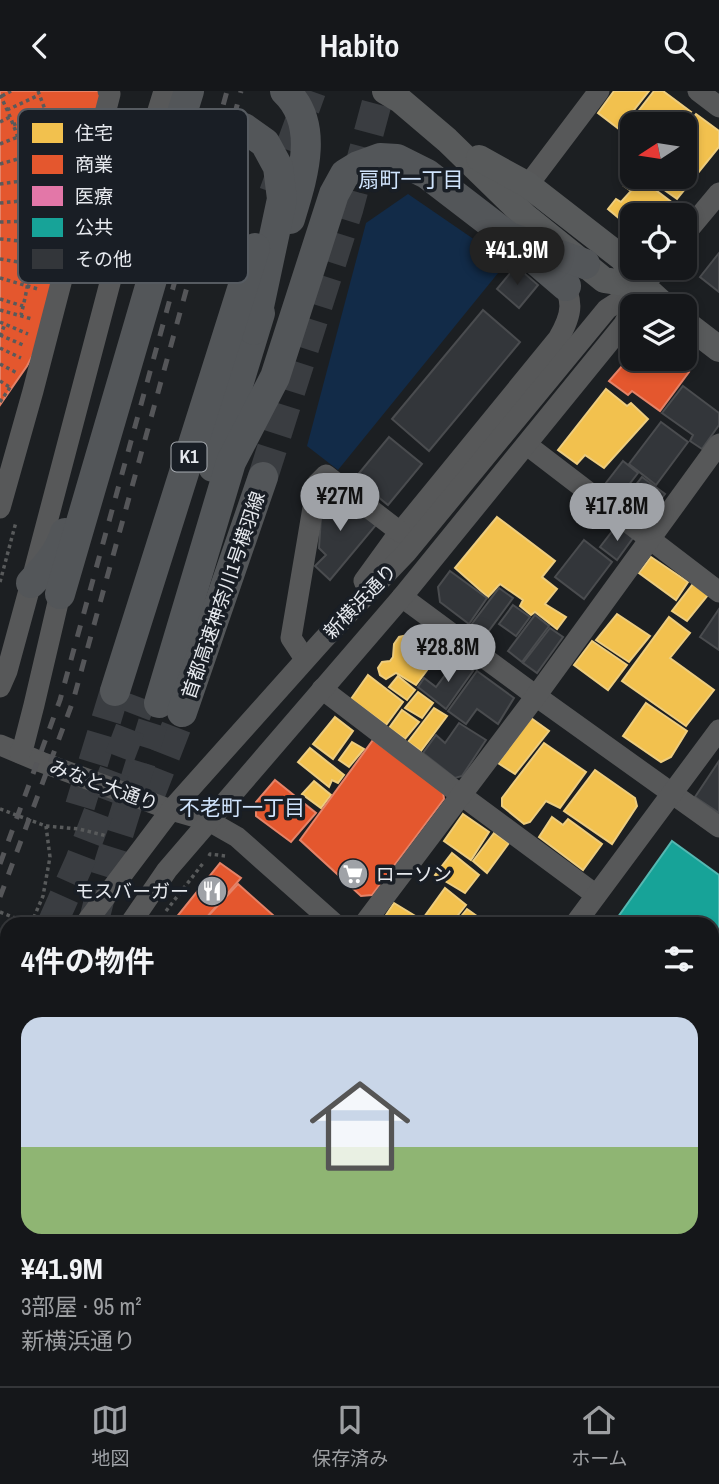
<!DOCTYPE html>
<html lang="ja">
<meta charset="utf-8">
<style>
:root{--surface:#15171a;--page:#1e2023;--text:#f1f3f6;--muted:#9d9fa2;--line:#343639;--accent:#9fa2a7}
body{margin:0;font-family:"Archivo Narrow","Noto Sans JP",sans-serif;background:var(--page);color:var(--text);height:100vh;display:flex;flex-direction:column;font-size:26px;white-space:nowrap}
*{box-sizing:border-box;margin:0}
p{font-size:23px;color:var(--muted)}
.icon{flex:none;width:38px;height:38px;fill:none;stroke:currentColor;stroke-width:2;stroke-linecap:round;stroke-linejoin:round}
.map{position:relative;flex:1;overflow:hidden}
.side{position:absolute;left:0px;top:826px;width:719px;height:469px;display:flex;flex-direction:column;background:var(--surface);border-radius:21px 21px 0 0;box-shadow:0 4px 10px #0003,0 0 0 2px var(--line)}
.side>*{flex:none}
.needle{width:46px;rotate:258deg}
.buttons{position:absolute;left:620px;top:21px;display:grid;gap:14px}
.buttons a{display:grid;place-items:center;width:77px;height:77px;border-radius:14px;background:var(--surface);box-shadow:0 4px 10px #0003,0 0 0 2px var(--line);font-size:35px}
.price{position:absolute;translate:-50% -60px;padding:0 16px;border-radius:24px;background:var(--accent);color:#111;font-size:23px;line-height:46px;filter:drop-shadow(0 2px 4px #0008)}
.price::after{content:'';position:absolute;left:50%;top:42px;width:21px;height:16px;margin-left:-10px;background:inherit;clip-path:polygon(0 0,100% 0,50% 100%)}
.price.on{background:#222;color:#fff}
ul{padding:0;list-style:none}
li{display:grid;align-content:center;gap:14px;height:371px;padding:0 21px}
li span{display:grid;place-items:center;height:217px;border-radius:21px;color:#555}
li>.icon{margin-inline-start:auto}
span .icon{width:126px;height:126px;fill:#fffc;stroke-width:1}
li b{font-size:30px}
h2{display:flex;justify-content:space-between;align-items:center;height:84px;padding:0 21px;font-size:30px}
header{display:flex;justify-content:space-between;align-items:center;height:91px;padding:0 21px;background:var(--surface);font-size:32px;font-weight:600}
.tab-bar{display:flex;justify-content:space-around;align-items:center;height:98px;border-top:2px solid var(--line);background:var(--surface);font-size:19px;color:var(--muted)}
.tab-bar a{display:grid;justify-items:center;gap:4px}
.tab-bar .on{color:var(--accent)}
.map>svg:first-child{display:block}
.green{fill:#122b48}
.homes{fill:#f2c14e;stroke:#eecd7e;stroke-width:2}
.shops{fill:#e4572e;stroke:#e58368;stroke-width:2}
.health{fill:#e377a8;stroke:#e499bd;stroke-width:2}
.public{fill:#17a398;stroke:#55b8b2;stroke-width:2}
.building{fill:#33363a;stroke:#4a4c4f;stroke-width:2}
.lines{fill:none;stroke-linecap:round;stroke-linejoin:round}
.highway-tunnel{stroke:#3a3d41;stroke-width:30;stroke-dasharray:30 15;stroke-linecap:butt}
.path{stroke:#585a5b;stroke-width:3.5;stroke-dasharray:3.5 3.5;stroke-linecap:butt}
.minor{stroke:#575859;stroke-width:21}
.major{stroke:#585a5b;stroke-width:26}
.highway{stroke:#535659;stroke-width:30}
.rail{stroke:#555659;stroke-width:5;stroke-dasharray:12 12;stroke-linecap:butt}
.labels{text-anchor:middle;stroke-width:7;stroke-linejoin:round;paint-order:stroke}
.shield{fill:#191e25;stroke:#a8acb2;stroke-width:2}
.shield-label{font-size:18px;font-weight:bold;fill:#e6e9ee}
.street-label{font-size:19px;fill:#e6e9ee;stroke:#191e25}
.poi-label{font-size:19px;fill:#e6e9ee;stroke:#191e25;text-anchor:start}
.neighbourhood-label{font-size:21px;fill:#d0e4fd;stroke:#191e25}
.key{fill:#191e25;stroke:#565b61;stroke-width:2}
.key-label{font-size:19px;fill:#e6e9ee}
</style>
<header><svg class="icon" aria-label="back" viewBox="0 0 24 24"><path d="M15 5l-7 7 7 7"/></svg>Habito<svg class="icon" aria-label="search" viewBox="0 0 24 24"><circle cx="10" cy="10" r="6"/><path d="M15 15l6 6"/></svg></header>
<div class="map">
<svg width="719" height="1295" viewBox="0 0 719 1295">
<rect width="100%" height="100%" fill="#1c1f22"/>
<g class="green">
<path d="M 408,103 L 507,171 L 338,379 L 307,355 L 366,132 Z"/>
<path d="M 7,1000 L 7,1066 L 0,1085 L 0,1014 Z"/>
<path d="M 7,1180 L 7,1274 L 0,1269 L 0,1198 Z"/>
<path d="M 25,1288 L 222,1288 L 231,1295 L 34,1295 Z"/>
</g>
<g class="homes">
<path d="M 614,0 L 649,0 L 619,38 L 598,22 Z"/>
<path d="M 654,0 L 663,0 L 691,21 L 680,33 L 632,33 L 632,48 L 622,41 Z"/>
<path d="M 696,23 L 719,40 L 719,56 L 677,108 L 646,86 L 684,86 L 684,37 Z"/>
<path d="M 630,88 L 637,93 L 641,88 L 674,113 L 665,124 L 632,124 L 632,138 L 608,118 L 616,108 L 621,111 L 631,100 L 624,95 Z"/>
<path d="M 606,298 L 627,315 L 631,312 L 648,328 L 604,377 L 585,364 L 577,373 L 558,359 Z"/>
<path d="M 497,426 L 555,470 L 542,486 L 557,498 L 545,513 L 566,526 L 557,538 L 535,521 L 531,524 L 520,515 L 523,509 L 500,493 L 488,506 L 455,477 Z"/>
<path d="M 651,466 L 688,491 L 676,509 L 639,482 Z"/>
<path d="M 693,493 L 708,504 L 687,530 L 672,520 Z"/>
<path d="M 617,523 L 650,545 L 629,571 L 596,549 Z"/>
<path d="M 669,526 L 690,542 L 670,567 L 714,599 L 686,635 L 622,590 Z"/>
<path d="M 412,543 L 422,546 L 436,567 L 416,594 L 396,582 L 386,588 L 380,584 L 378,577 L 382,571 L 390,570 L 393,566 L 394,553 L 399,546 Z"/>
<path d="M 592,550 L 627,574 L 608,599 L 574,574 Z"/>
<path d="M 368,584 L 403,611 L 386,634 L 351,608 Z"/>
<path d="M 398,585 L 415,599 L 407,609 L 389,596 Z"/>
<path d="M 418,601 L 433,612 L 422,627 L 405,617 Z"/>
<path d="M 646,612 L 687,640 L 671,666 L 661,671 L 623,645 Z"/>
<path d="M 434,617 L 447,625 L 421,660 L 408,651 Z"/>
<path d="M 402,619 L 419,631 L 405,648 L 389,637 Z"/>
<path d="M 335,626 L 353,640 L 333,668 L 313,653 Z"/>
<path d="M 531,627 L 549,640 L 515,683 L 498,672 Z"/>
<path d="M 352,651 L 364,658 L 349,676 L 339,669 Z"/>
<path d="M 544,652 L 586,681 L 560,717 L 546,710 L 530,731 L 524,733 L 502,715 L 502,707 Z"/>
<path d="M 310,657 L 344,684 L 338,692 L 332,689 L 329,696 L 298,671 Z"/>
<path d="M 595,679 L 635,707 L 637,715 L 612,753 L 564,720 Z"/>
<path d="M 314,690 L 331,704 L 321,717 L 302,703 Z"/>
<path d="M 463,723 L 489,741 L 471,769 L 444,750 Z"/>
<path d="M 552,726 L 563,734 L 568,728 L 602,753 L 583,779 L 539,746 Z"/>
<path d="M 494,742 L 509,752 L 487,782 L 473,770 Z"/>
<path d="M 452,762 L 479,784 L 465,802 L 435,784 Z"/>
<path d="M 445,797 L 466,814 L 451,833 L 419,833 Z"/>
<path d="M 394,812 L 417,826 L 412,833 L 385,833 L 382,830 Z"/>
<path d="M 467,818 L 488,833 L 455,833 Z"/>
<path d="M 624,1288 L 644,1288 L 639,1295 L 628,1295 L 622,1290 Z"/>
</g>
<g class="shops">
<path d="M 0,0 L 108,0 L 102,25 L 90,23 L 99,57 L 82,118 L 69,120 L 69,140 L 49,233 L 27,275 L 0,314 Z"/>
<path d="M 629,267 L 670,268 L 689,281 L 660,320 L 632,300 L 628,304 L 609,290 Z"/>
<path d="M 373,649 L 443,700 L 444,708 L 372,804 L 361,805 L 300,749 Z"/>
<path d="M 275,689 L 316,722 L 291,751 L 256,725 L 256,711 Z"/>
<path d="M 220,772 L 241,787 L 201,833 L 171,833 Z"/>
<path d="M 238,793 L 283,833 L 220,833 L 209,824 Z"/>
<path d="M 649,1288 L 668,1288 L 677,1295 L 644,1295 Z"/>
</g>
<path class="health" d="M 294,1288 L 378,1288 L 388,1295 L 289,1295 Z"/>
<g class="public">
<path d="M 672,750 L 719,784 L 719,1069 L 712,1067 L 712,833 L 613,833 Z"/>
<path d="M 0,841 L 7,844 L 7,862 L 0,877 Z"/>
</g>
<g class="building">
<path d="M 719,162 L 719,201 L 700,186 Z"/>
<path d="M 516,175 L 538,194 L 519,217 L 497,198 Z"/>
<path d="M 483,219 L 520,251 L 429,360 L 392,328 Z"/>
<path d="M 683,295 L 719,322 L 719,334 L 702,358 L 690,350 L 693,344 L 662,322 Z"/>
<path d="M 661,331 L 688,351 L 656,394 L 629,373 Z"/>
<path d="M 389,346 L 422,373 L 388,414 L 355,387 Z"/>
<path d="M 623,370 L 638,382 L 617,409 L 602,397 Z"/>
<path d="M 642,386 L 665,403 L 646,427 L 624,409 Z"/>
<path d="M 332,398 L 376,434 L 330,489 L 315,475 L 326,464 L 319,457 L 322,411 Z"/>
<path d="M 617,434 L 633,447 L 617,469 L 600,456 Z"/>
<path d="M 584,449 L 612,471 L 584,508 L 555,486 Z"/>
<path d="M 450,480 L 487,507 L 469,533 L 440,511 L 438,496 Z"/>
<path d="M 499,497 L 513,507 L 485,545 L 471,534 Z"/>
<path d="M 513,514 L 530,526 L 516,545 L 499,533 Z"/>
<path d="M 719,518 L 719,559 L 700,546 Z"/>
<path d="M 535,524 L 549,535 L 522,571 L 508,560 Z"/>
<path d="M 550,537 L 563,546 L 537,582 L 523,572 Z"/>
<path d="M 457,568 L 473,580 L 446,618 L 418,596 L 424,587 L 436,596 Z"/>
<path d="M 477,580 L 514,607 L 498,633 L 477,618 L 466,633 L 448,620 Z"/>
<path d="M 459,632 L 486,649 L 462,685 L 455,687 L 423,662 L 436,644 L 445,652 Z"/>
<path d="M 719,670 L 719,722 L 695,706 Z"/>
<path d="M 715,1076 L 719,1078 L 719,1115 L 712,1112 L 712,1082 Z"/>
<path d="M 719,1216 L 719,1263 L 712,1258 L 712,1223 Z"/>
<path d="M 712,1264 L 719,1269 L 719,1283 L 717,1282 L 712,1287 Z"/>
<path d="M 557,1288 L 588,1288 L 584,1295 L 567,1295 Z"/>
<path d="M 594,1288 L 611,1288 L 617,1292 L 615,1295 L 588,1295 Z"/>
</g>
<g class="lines">
<g class="highway-tunnel">
<path d="M 274,102 L 311,0"/>
<path d="M 263,386 L 348,119 L 380,0"/>
<path d="M 149,706 L 182,621"/>
<path d="M 80,715 L 115,600"/>
<path d="M 94,829 L 105,786 L 153,632"/>
<path d="M 52,833 L 80,770 L 142,607"/>
<path d="M 0,972 L 7,951"/>
<path d="M 0,1066 L 7,1050"/>
</g>
<g class="path">
<path d="M 38,0 L 52,37 L 63,96"/>
<path d="M 0,4 C 37,78 41,145 21,224"/>
<path d="M 2,5 L 11,0"/>
<path d="M 7,19 L 39,4"/>
<path d="M 0,31 L 10,26"/>
<path d="M 13,34 L 46,20"/>
<path d="M 19,48 L 52,37"/>
<path d="M 0,53 L 18,46"/>
<path d="M 24,62 L 55,53"/>
<path d="M 0,73 L 25,66"/>
<path d="M 27,75 L 59,69"/>
<path d="M 29,91 L 62,86"/>
<path d="M 0,93 L 29,89"/>
<path d="M 32,105 L 64,102"/>
<path d="M 0,112 L 32,109"/>
<path d="M 33,120 L 59,119"/>
<path d="M 0,131 L 33,130"/>
<path d="M 34,136 L 56,135"/>
<path d="M 0,148 L 50,153"/>
<path d="M 0,168 L 31,173"/>
<path d="M 0,187 L 38,198"/>
<path d="M 0,208 L 23,215"/>
<path d="M 0,219 L 32,228"/>
<path d="M 0,231 L 28,243"/>
<path d="M 0,244 L 23,254"/>
<path d="M 0,245 L 5,233"/>
<path d="M 0,257 L 21,267"/>
<path d="M 0,273 L 17,282"/>
<path d="M 0,290 L 11,297"/>
<path d="M 0,311 L 11,295"/>
<path d="M 0,491 L 16,431"/>
<path d="M 0,718 L 46,735 L 79,738 L 107,745"/>
<path d="M 209,765 L 210,763 L 225,765"/>
<path d="M 166,820 L 204,771"/>
<path d="M 0,821 L 31,833"/>
<path d="M 31,833 L 43,805 L 50,766 L 46,735"/>
<path d="M 0,901 L 7,886"/>
<path d="M 712,1122 L 719,1128"/>
<path d="M 712,1192 L 719,1198"/>
<path d="M 0,1214 L 5,1218 L 7,1213"/>
<path d="M 0,1231 L 5,1218"/>
</g>
<g class="minor">
<path d="M 698,0 L 719,16"/>
<path d="M 528,94 L 599,0"/>
<path d="M 684,144 L 719,102"/>
<path d="M 637,207 L 643,195 L 658,177"/>
<path d="M 527,354 L 719,501"/>
<path d="M 0,417 L 33,300 L 110,3 L 108,0"/>
<path d="M 364,490 L 393,450 L 558,248 C 574,221 573,210 560,182"/>
<path d="M 402,506 L 536,605 L 719,736"/>
<path d="M 305,568 L 291,547 L 317,393 L 326,384 L 400,441"/>
<path d="M 0,596 L 7,580 L 31,492 L 140,78 L 164,0"/>
<path d="M 322,598 L 461,704 L 596,804"/>
<path d="M 0,654 L 41,671 L 171,719 L 209,730 L 237,746 L 335,833"/>
<path d="M 20,662 L 24,653 L 34,614 L 60,503"/>
<path d="M 85,833 L 171,719 L 323,549 L 406,462 L 607,218 L 643,195"/>
<path d="M 130,833 L 167,779 L 402,506 L 624,233 L 632,217"/>
<path d="M 364,833 L 536,605 L 719,353"/>
<path d="M 575,833 L 719,639"/>
<path d="M 0,938 L 7,933"/>
<path d="M 0,985 L 7,971"/>
<path d="M 0,1129 L 7,1111"/>
<path d="M 712,1154 L 719,1160"/>
<path d="M 244,1288 L 253,1295"/>
<path d="M 548,1288 L 557,1295"/>
<path d="M 686,1288 L 695,1295"/>
<path d="M 489,1295 L 494,1288"/>
</g>
<g class="major">
<path d="M 385,0 L 400,9 L 447,49 L 525,125 L 604,189 L 643,195"/>
<path d="M 479,67 L 528,94 L 622,167 L 643,195 L 665,215"/>
<path d="M 684,231 L 719,258"/>
</g>
<g class="highway">
<path d="M 285,0 C 321,34 302,88 290,128"/>
<path d="M 165,77 L 189,0"/>
<path d="M 524,159 L 566,195"/>
<path d="M 213,376 L 260,222"/>
<path d="M 31,492 C 46,476 59,462 65,442"/>
<path d="M 60,503 L 191,55 L 202,40 L 223,33 L 244,37 L 265,52 L 278,76 L 282,108 L 254,239"/>
<path d="M 115,600 L 255,157"/>
<path d="M 159,612 L 231,371 L 275,286 L 334,103 L 345,83 L 358,75 L 380,67 L 397,68 L 427,83 L 509,146 L 585,173"/>
<path d="M 182,621 L 263,386"/>
</g>
<g class="rail">
<path d="M 0,773 L 60,609 L 227,0"/>
<path d="M 0,806 L 73,610 L 241,0"/>
</g>
</g>
<defs>
<g id="supermarket-disc" transform="scale(1.575)"><circle r="9.5" fill="#9fa2a7" stroke="#191e25"/><path d="M-6-5.5h2.5l.6 2H6L4.5 2H-2.5L-4.4-4H-6ZM-1.5 3.2a1.3 1.3 0 1 0 .1 0ZM3 3.2a1.3 1.3 0 1 0 .1 0Z" fill="#fff"/></g>
<g id="restaurant-disc" transform="scale(1.575)"><circle r="9.5" fill="#9fa2a7" stroke="#191e25"/><path d="M-5-6h1v4h1v-4h1v4h1v-4h1v5L-1.5 .5V6h-2V.5L-5-1ZM5-6V6H3V1.5H1.5Q1.5-4 5-6Z" fill="#fff"/></g>
</defs>
<g fill-rule="evenodd">
<use href="#supermarket-disc" x="353" y="783"/>
<use href="#restaurant-disc" x="212" y="800"/>
</g>
<g class="labels">
<rect class="shield" x="171.5" y="351.5" width="35" height="29" rx="5"/>
<g class="shield-label">
<text x="189" y="372">K1</text>
</g>
<g class="street-label">
<text transform="translate(223 504) rotate(-71)" y="7">首都高速神奈川1号横羽線</text>
<text transform="translate(360 510) rotate(-46)" y="7">新横浜通り</text>
<text transform="translate(104 694) rotate(20)" y="7">みなと大通り</text>
</g>
<g class="poi-label">
<text x="376" y="790">ローソン</text>
<text x="189" y="807" text-anchor="end">モスバーガー</text>
</g>
<g class="neighbourhood-label">
<text x="411" y="96">扇町一丁目</text>
<text x="242" y="724">不老町一丁目</text>
</g>
</g>
<rect x="18" y="18" width="230" height="174" rx="10" class="key"/>
<rect x="32" y="32" width="31" height="20" fill="#f2c14e"/>
<rect x="32" y="64" width="31" height="19" fill="#e4572e"/>
<rect x="32" y="95" width="31" height="20" fill="#e377a8"/>
<rect x="32" y="127" width="31" height="19" fill="#17a398"/>
<rect x="32" y="158" width="31" height="20" fill="#33363a"/>
<g class="key-label">
<text x="75" y="49">住宅</text>
<text x="75" y="80">商業</text>
<text x="75" y="112">医療</text>
<text x="75" y="143">公共</text>
<text x="75" y="175">その他</text>
</g>
</svg>
<div class="buttons">
<a><svg class="needle" viewBox="-14 -14 28 28"><path d="M0-13l5 13h-10z" fill="#e53935"/><path d="M0 13l5-13h-10z" fill="#9d9fa2"/></svg></a>
<a><svg class="icon" aria-label="locate" viewBox="0 0 24 24"><circle cx="12" cy="12" r="6"/><path d="M12 2v4M12 18v4M2 12h4M18 12h4"/></svg></a>
<a><svg class="icon" aria-label="layers" viewBox="0 0 24 24"><path d="M12 4l9 5-9 5-9-5zM3 14l9 5 9-5"/></svg></a>
</div>
<b class="price on" style="left:517px;top:196px">¥41.9M</b>
<b class="price" style="left:340px;top:442px">¥27M</b>
<b class="price" style="left:617px;top:452px">¥17.8M</b>
<b class="price" style="left:448px;top:593px">¥28.8M</b>
<section class="side">
<h2>4件の物件<svg class="icon" aria-label="filters" viewBox="0 0 24 24"><path d="M4 7h16M4 17h16"/><circle cx="9" cy="7" r="2"/><circle cx="15" cy="17" r="2"/></svg></h2>
<ul>
<li><span style="background:linear-gradient(#c9d6e8 60%,#8fb573 0)"><svg class="icon" aria-label="home" viewBox="0 0 24 24"><path d="M3 11l9-7 9 7M6 9v11h12V9"/></svg></span><div><b>¥41.9M</b><p>3部屋 · 95 m²</p><p>新横浜通り</p></div></li>
</ul>
</section>
</div>
<nav class="tab-bar">
<a class="on"><svg class="icon" aria-label="map" viewBox="0 0 24 24"><path d="M3 6l6-2 6 2 6-2v14l-6 2-6-2-6 2zM9 4v14M15 6v14"/></svg>地図</a>
<a><svg class="icon" aria-label="saved" viewBox="0 0 24 24"><path d="M7 4h10v16l-5-4-5 4z"/></svg>保存済み</a>
<a><svg class="icon" aria-label="home" viewBox="0 0 24 24"><path d="M3 11l9-7 9 7M6 9v11h12V9"/></svg>ホーム</a>
</nav>
